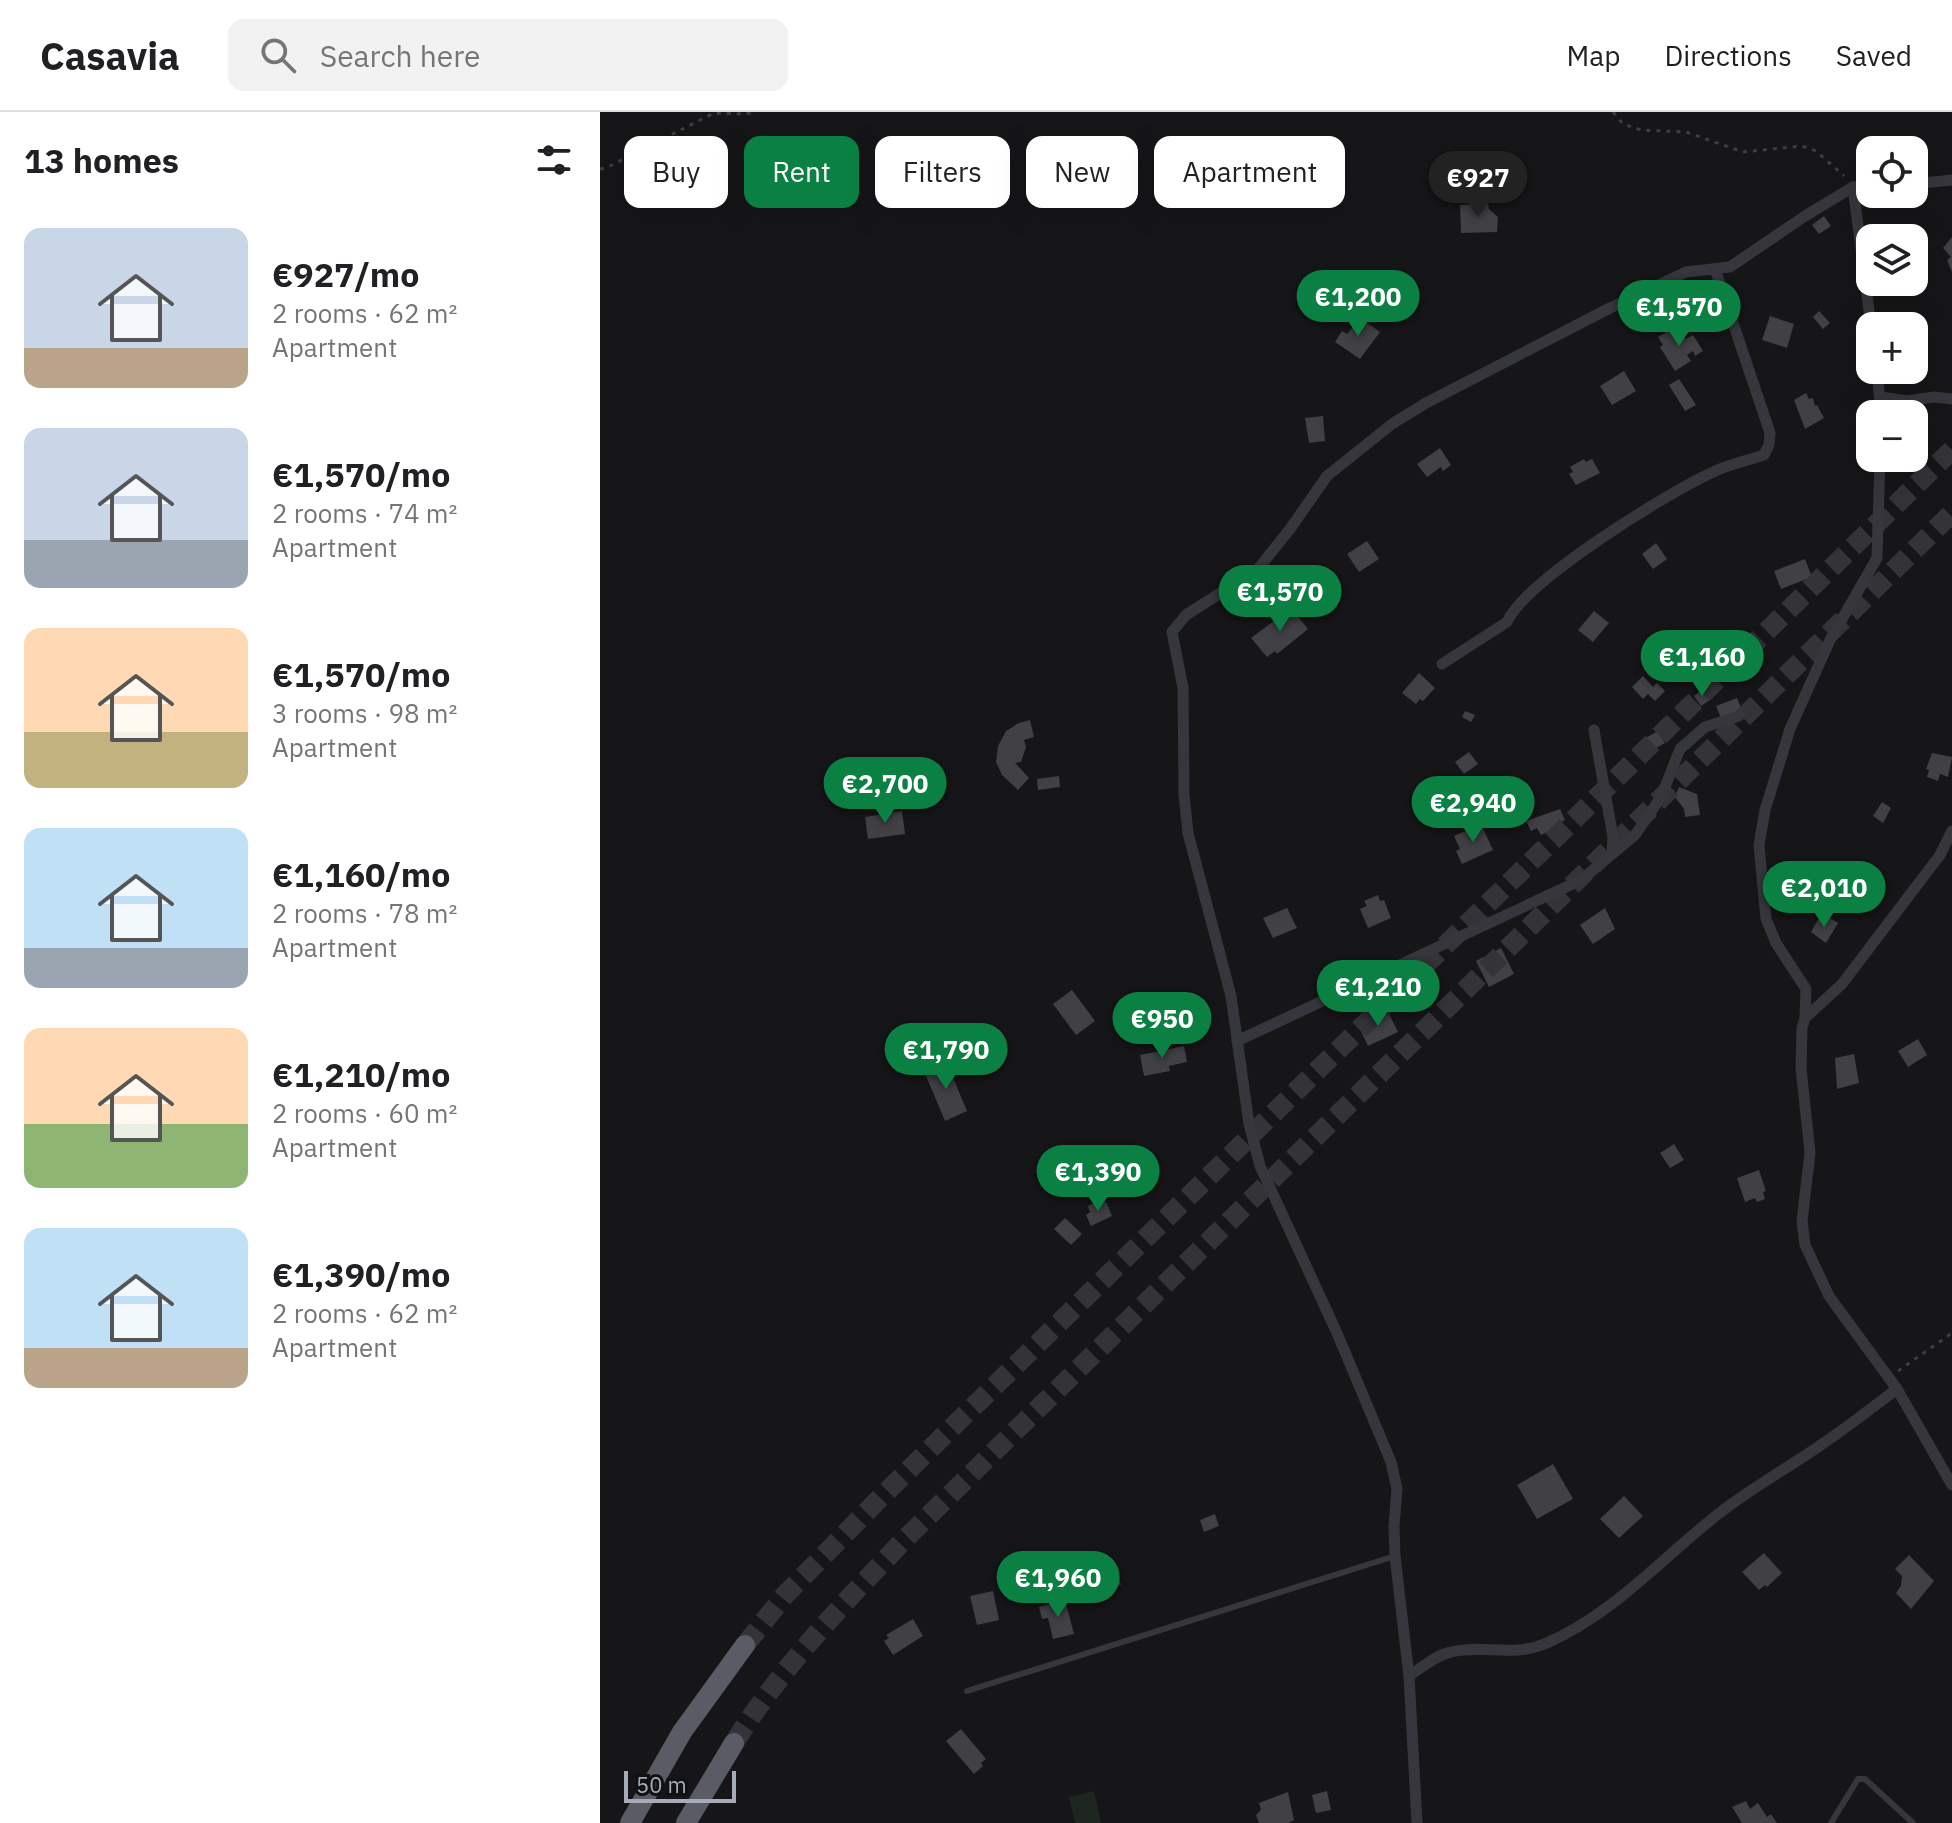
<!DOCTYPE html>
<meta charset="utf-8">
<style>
:root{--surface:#fff;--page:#f2f2f2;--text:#202124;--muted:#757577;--line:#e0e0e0;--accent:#0b8043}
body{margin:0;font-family:"IBM Plex Sans",sans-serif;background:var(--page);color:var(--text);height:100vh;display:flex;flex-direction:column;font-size:30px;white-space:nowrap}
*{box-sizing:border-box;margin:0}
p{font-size:26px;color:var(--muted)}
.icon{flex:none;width:44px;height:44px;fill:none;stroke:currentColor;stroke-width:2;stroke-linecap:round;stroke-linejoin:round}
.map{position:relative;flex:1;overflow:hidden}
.side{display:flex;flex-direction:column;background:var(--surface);width:600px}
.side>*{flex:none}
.hud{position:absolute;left:24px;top:24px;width:760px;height:72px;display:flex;gap:16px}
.buttons{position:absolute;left:1256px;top:24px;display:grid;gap:16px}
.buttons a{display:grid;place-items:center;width:72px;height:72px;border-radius:16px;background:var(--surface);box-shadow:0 8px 32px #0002;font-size:40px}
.scale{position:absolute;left:24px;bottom:20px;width:112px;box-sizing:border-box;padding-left:8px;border:4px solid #a6abb9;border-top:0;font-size:22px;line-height:28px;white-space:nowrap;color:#a6abb9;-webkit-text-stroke:6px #111013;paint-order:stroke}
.price{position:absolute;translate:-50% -68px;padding:0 18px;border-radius:28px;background:var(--accent);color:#fff;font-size:26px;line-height:52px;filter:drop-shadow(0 2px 4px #0008)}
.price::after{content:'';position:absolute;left:50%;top:48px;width:24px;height:18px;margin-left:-12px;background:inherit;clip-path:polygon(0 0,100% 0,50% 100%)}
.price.current{background:#222;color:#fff}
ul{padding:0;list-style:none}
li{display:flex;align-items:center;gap:24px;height:200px;padding:0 24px}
li span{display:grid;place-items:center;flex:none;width:224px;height:160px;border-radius:16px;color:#555}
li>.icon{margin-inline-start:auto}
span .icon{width:96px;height:96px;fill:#fffc;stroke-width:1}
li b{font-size:34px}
h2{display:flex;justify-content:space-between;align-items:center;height:96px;padding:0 24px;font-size:34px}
.chip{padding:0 28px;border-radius:16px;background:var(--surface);box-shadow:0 8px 32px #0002;font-size:28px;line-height:72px}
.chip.current{background:var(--accent);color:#fff}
header{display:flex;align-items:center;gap:48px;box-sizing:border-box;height:112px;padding:0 40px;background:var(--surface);border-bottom:2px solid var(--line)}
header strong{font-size:38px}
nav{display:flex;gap:44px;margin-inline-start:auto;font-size:28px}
.search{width:560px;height:72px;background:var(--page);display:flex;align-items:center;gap:20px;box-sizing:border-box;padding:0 28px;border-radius:16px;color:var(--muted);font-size:30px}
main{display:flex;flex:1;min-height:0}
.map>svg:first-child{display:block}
.green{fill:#1d261f}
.building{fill:#404045}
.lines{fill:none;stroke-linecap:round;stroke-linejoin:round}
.trunk-tunnel{stroke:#333338;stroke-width:20;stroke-dasharray:20 10;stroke-linecap:butt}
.path{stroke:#3c3e44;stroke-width:3;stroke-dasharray:4 6;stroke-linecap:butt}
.service{stroke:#36373d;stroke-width:6}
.minor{stroke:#36373d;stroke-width:11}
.trunk{stroke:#5a5c65;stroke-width:20}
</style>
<header>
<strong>Casavia</strong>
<div class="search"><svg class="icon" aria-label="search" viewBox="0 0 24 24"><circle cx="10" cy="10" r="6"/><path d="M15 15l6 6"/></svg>Search here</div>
<nav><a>Map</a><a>Directions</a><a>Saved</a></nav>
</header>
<main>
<section class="side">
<h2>13 homes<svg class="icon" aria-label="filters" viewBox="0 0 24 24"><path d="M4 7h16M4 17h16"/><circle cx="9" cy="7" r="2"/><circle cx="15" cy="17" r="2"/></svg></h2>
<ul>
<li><span style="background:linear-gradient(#c9d6e8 75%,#b9a48a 0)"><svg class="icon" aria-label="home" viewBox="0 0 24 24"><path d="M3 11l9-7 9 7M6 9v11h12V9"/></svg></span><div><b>€927/mo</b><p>2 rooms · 62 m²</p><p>Apartment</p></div></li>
<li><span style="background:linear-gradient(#c9d6e8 70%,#9aa5b1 0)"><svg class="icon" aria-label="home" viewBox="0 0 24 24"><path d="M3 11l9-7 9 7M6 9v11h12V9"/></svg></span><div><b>€1,570/mo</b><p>2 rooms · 74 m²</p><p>Apartment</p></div></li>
<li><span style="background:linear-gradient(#ffd9b3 65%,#c2b280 0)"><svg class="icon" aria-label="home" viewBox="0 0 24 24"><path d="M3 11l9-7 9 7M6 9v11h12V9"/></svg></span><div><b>€1,570/mo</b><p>3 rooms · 98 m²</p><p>Apartment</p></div></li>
<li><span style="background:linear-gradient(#bfe0f5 75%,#9aa5b1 0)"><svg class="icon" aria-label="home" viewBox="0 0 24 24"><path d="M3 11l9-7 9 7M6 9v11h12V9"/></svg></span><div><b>€1,160/mo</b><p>2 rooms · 78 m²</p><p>Apartment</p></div></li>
<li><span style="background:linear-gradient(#ffd9b3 60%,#8fb573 0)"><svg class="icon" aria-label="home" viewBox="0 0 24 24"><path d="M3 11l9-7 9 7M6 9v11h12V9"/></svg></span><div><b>€1,210/mo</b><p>2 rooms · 60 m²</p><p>Apartment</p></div></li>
<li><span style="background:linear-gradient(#bfe0f5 75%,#b9a48a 0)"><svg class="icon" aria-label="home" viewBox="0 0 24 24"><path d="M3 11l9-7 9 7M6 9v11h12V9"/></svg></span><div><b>€1,390/mo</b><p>2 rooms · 62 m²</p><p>Apartment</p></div></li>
</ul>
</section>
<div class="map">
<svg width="1352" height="1711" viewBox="0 0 1352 1711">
<rect width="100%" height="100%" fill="#161518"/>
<path class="green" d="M 494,1679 L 501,1711 L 475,1711 L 469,1685 Z"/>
<g class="building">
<path d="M 888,91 L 889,97 L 898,105 L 897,120 L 861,121 L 860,93 Z"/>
<path d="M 1224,104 L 1231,114 L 1219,122 L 1212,113 Z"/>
<path d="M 1352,125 L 1352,160 L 1347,148 L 1351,145 L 1343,136 Z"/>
<path d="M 1219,199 L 1230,211 L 1223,217 L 1213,205 Z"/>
<path d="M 1170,204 L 1194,212 L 1187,236 L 1162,228 Z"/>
<path d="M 760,206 L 780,220 L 760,247 L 735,230 L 742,219 L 747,222 Z"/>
<path d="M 1077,214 L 1085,227 L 1093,223 L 1103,239 L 1095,244 L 1093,239 L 1087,243 L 1091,249 L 1075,259 L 1060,235 L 1063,233 L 1058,225 Z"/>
<path d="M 1024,259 L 1036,279 L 1012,293 L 1000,274 Z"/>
<path d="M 1079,267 L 1096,293 L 1085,299 L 1069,273 Z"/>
<path d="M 1206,281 L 1209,287 L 1213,286 L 1215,294 L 1217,293 L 1224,306 L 1205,317 L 1194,288 Z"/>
<path d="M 723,304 L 725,329 L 709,331 L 705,306 Z"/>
<path d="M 840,336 L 851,353 L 843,359 L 841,355 L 827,365 L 817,352 Z"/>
<path d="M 984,347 L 986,350 L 992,347 L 1000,361 L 976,373 L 969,362 L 973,360 L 970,355 Z"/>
<path d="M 767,429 L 779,447 L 759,460 L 747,442 Z"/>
<path d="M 1056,431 L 1067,447 L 1053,457 L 1042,442 Z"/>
<path d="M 1205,447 L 1212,465 L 1181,477 L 1174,459 Z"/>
<path d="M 691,496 L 708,517 L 677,542 L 675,539 L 667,545 L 651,526 Z"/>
<path d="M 994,499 L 1009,511 L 993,530 L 978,518 Z"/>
<path d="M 819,561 L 835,576 L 823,589 L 820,587 L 816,592 L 802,581 Z"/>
<path d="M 1043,564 L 1053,575 L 1057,571 L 1065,579 L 1055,589 L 1048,582 L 1043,587 L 1032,575 Z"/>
<path d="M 1102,578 L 1110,588 L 1101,594 L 1094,584 Z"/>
<path d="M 1137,586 L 1142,598 L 1121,606 L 1116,594 Z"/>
<path d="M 865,599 L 875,603 L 871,610 L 862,605 Z"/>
<path d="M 430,608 L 434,625 L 424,628 L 426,635 L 421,650 L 415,651 L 429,666 L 418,678 L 402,663 L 396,650 L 398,634 L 406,619 L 419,611 Z"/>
<path d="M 1058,619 L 1065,631 L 1049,640 L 1042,628 Z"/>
<path d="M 869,640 L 878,652 L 864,662 L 855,650 Z"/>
<path d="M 1332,641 L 1352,645 L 1348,665 L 1340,662 L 1338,669 L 1327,665 L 1329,658 L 1326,657 Z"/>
<path d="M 459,664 L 460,675 L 438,678 L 437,667 Z"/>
<path d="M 1079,675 L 1097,682 L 1100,703 L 1085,705 L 1084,697 L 1075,685 Z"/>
<path d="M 1282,690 L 1291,696 L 1283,711 L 1273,704 Z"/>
<path d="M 960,697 L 965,708 L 953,714 L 954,717 L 941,723 L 937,716 L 931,719 L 926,709 Z"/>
<path d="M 302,699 L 305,722 L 268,727 L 265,705 Z"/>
<path d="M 881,712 L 893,738 L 862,752 L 856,739 L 860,737 L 854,724 Z"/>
<path d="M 778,783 L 780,789 L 784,788 L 791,806 L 768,816 L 760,797 L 767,794 L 764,789 Z"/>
<path d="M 687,796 L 697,816 L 673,826 L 663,806 Z"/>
<path d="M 1005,796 L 1015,817 L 993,832 L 980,813 Z"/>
<path d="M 1220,804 L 1226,808 L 1228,805 L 1238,811 L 1226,831 L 1211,820 Z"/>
<path d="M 901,836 L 914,862 L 889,875 L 876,849 Z"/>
<path d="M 472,878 L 495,909 L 476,923 L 453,892 Z"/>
<path d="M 787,898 L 798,920 L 768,934 L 758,913 Z"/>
<path d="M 1318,927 L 1327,943 L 1308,955 L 1298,939 Z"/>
<path d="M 584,934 L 587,950 L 569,954 L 570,959 L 544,964 L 540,943 Z"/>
<path d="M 1254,942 L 1259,971 L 1237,977 L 1235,946 Z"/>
<path d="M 346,949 L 367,999 L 345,1009 L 324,959 Z"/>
<path d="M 1074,1032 L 1084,1048 L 1070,1056 L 1060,1041 Z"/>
<path d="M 1159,1058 L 1166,1079 L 1163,1080 L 1165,1087 L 1157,1090 L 1155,1086 L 1145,1090 L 1137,1066 Z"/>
<path d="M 500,1088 L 506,1090 L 512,1104 L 491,1114 L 486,1103 L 490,1100 L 488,1094 Z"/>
<path d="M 465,1106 L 482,1122 L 471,1133 L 454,1117 Z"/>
<path d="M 953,1352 L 973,1387 L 937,1407 L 917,1373 Z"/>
<path d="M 1024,1384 L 1043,1404 L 1019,1426 L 1000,1407 Z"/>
<path d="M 615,1402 L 619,1414 L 604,1420 L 600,1408 Z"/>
<path d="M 1164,1441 L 1182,1461 L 1167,1475 L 1165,1473 L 1159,1478 L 1142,1460 Z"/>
<path d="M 1309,1443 L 1334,1469 L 1311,1497 L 1296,1481 L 1301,1474 L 1302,1464 L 1295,1457 Z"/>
<path d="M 515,1453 L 521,1473 L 490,1480 L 487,1468 Z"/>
<path d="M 393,1479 L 399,1508 L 377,1513 L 370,1484 Z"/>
<path d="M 465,1488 L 474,1522 L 453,1527 L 448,1506 L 442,1507 L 439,1495 Z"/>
<path d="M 313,1507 L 323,1524 L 293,1543 L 284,1529 L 289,1526 L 286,1523 Z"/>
<path d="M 361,1617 L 386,1647 L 381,1651 L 383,1654 L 374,1662 L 346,1629 Z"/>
<path d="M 727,1679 L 731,1698 L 716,1701 L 712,1683 Z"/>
<path d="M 688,1680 L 694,1708 L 688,1711 L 659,1711 L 656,1703 L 661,1698 L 659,1691 Z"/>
<path d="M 1146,1689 L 1150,1697 L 1158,1691 L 1167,1705 L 1171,1702 L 1177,1711 L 1142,1711 L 1132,1695 Z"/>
</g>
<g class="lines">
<g class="trunk-tunnel">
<path d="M 145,1533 L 185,1483 L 281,1385 L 1352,338"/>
<path d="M 134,1631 C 181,1556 241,1494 302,1430 L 1352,401"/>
</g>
<g class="path">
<path d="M 1013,0 L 1023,12 L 1041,18 L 1086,20 L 1143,40 L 1202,34 L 1216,39 L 1244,64"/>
<path d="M 0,57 L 6,56 L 114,1 L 145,2 L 156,0"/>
<path d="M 1298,1259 L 1352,1221"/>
</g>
<g class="service">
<path d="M 367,1579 L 795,1444"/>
<path d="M 1231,1711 L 1258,1667 L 1265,1667 L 1313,1711"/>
</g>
<g class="minor">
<path d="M 1314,72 L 1352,68"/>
<path d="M 1253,75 L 1271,214"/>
<path d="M 1253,75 L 1270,75"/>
<path d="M 1277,258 L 1281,302"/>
<path d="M 1281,285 L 1307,289 L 1334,285 L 1352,287"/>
<path d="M 842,552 L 907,510 C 926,468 1066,382 1111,361 C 1127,353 1146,349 1164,343 L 1169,333 L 1170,321 L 1115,157"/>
<path d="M 994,618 L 1013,725 L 1012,742"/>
<path d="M 1352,719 L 1340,743 L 1242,872 L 1205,906 L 1202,916 L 1201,956 L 1210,1041 L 1202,1109 L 1205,1133 L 1229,1184 L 1297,1277 L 1352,1373"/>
<path d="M 1205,906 L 1206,877 L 1176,831 L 1166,807 L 1159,733 L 1165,698 L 1190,617 L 1230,528 L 1277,446 L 1280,346"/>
<path d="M 637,929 L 981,768 L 1035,723 L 1061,685 L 1080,637 L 1105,615 L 1139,604"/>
<path d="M 809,1564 C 821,1556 836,1543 851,1540 C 885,1532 912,1546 947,1531 C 1013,1502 1061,1447 1117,1403 C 1152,1375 1192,1354 1228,1328 C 1252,1312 1274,1294 1297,1277"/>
<path d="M 817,1711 L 809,1564 L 795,1444 L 794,1414 L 797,1377 L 791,1350 L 737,1221 L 660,1054 L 649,1012 L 631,884 L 588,721 L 584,682 L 583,576 L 572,520 L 586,503 L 658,457 L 690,417 L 727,364 L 792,312 L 826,291 L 1008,197 L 1086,160 L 1130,155 L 1205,104 L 1253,75"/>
</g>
<g class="trunk">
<path d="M 30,1711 L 82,1620 L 145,1533"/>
<path d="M 86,1711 L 134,1631"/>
</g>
</g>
</svg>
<div class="buttons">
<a><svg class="icon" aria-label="locate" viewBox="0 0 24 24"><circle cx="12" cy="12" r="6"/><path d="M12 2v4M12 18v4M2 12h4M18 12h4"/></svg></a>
<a><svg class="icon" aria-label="layers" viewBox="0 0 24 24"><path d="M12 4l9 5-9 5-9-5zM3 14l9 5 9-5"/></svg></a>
<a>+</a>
<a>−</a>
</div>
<div class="scale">50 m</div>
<b class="price current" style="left:878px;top:107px">€927</b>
<b class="price" style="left:758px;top:226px">€1,200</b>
<b class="price" style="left:1079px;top:236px">€1,570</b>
<b class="price" style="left:680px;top:521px">€1,570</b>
<b class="price" style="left:1102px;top:586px">€1,160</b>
<b class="price" style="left:285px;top:713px">€2,700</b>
<b class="price" style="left:873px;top:732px">€2,940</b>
<b class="price" style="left:1224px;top:817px">€2,010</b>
<b class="price" style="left:778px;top:916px">€1,210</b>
<b class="price" style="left:562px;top:948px">€950</b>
<b class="price" style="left:346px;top:979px">€1,790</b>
<b class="price" style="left:498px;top:1101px">€1,390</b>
<b class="price" style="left:458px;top:1507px">€1,960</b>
<div class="hud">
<a class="chip">Buy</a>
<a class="chip current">Rent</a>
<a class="chip">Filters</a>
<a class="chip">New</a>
<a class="chip">Apartment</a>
</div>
</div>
</main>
